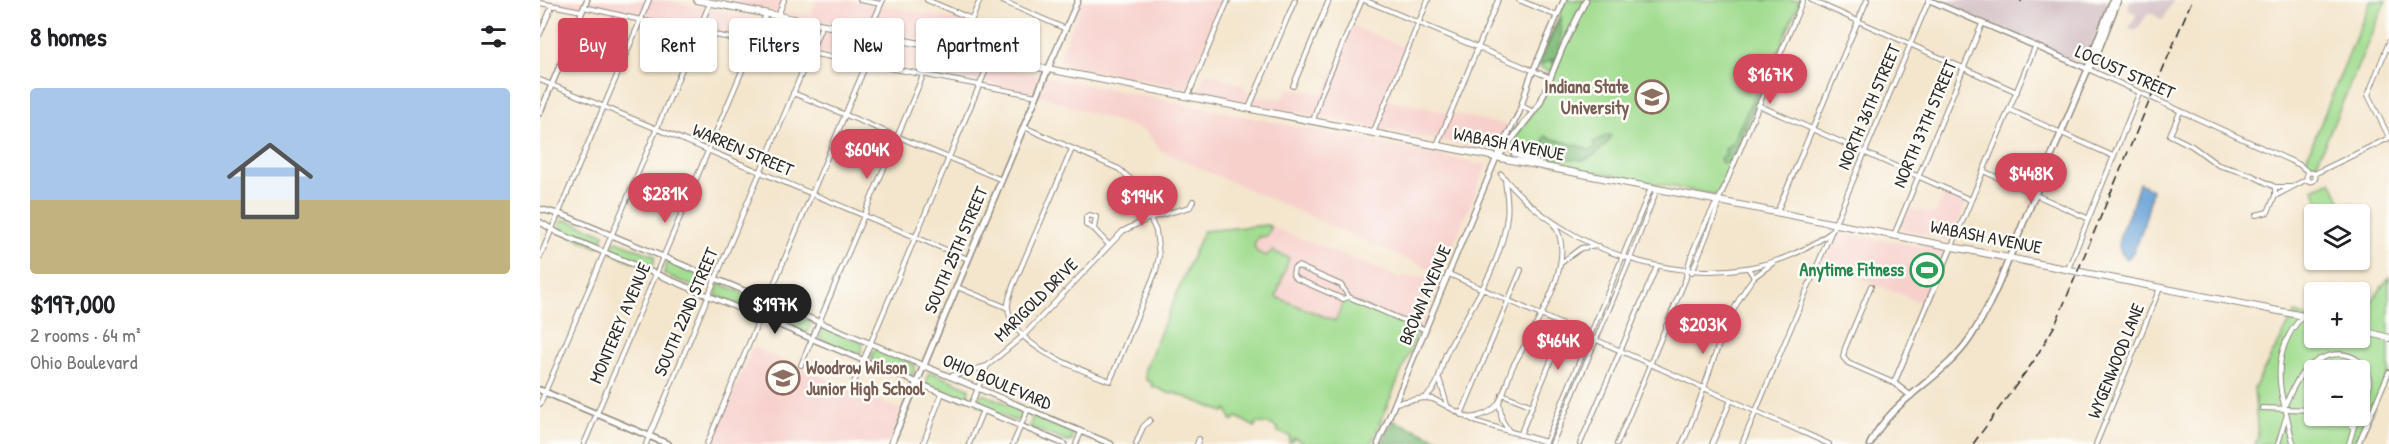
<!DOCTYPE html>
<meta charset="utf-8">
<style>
:root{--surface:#fff;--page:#f6f6f6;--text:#202124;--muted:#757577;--line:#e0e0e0;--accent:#d1495b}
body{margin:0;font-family:"Patrick Hand",sans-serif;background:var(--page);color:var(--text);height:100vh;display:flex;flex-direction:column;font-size:22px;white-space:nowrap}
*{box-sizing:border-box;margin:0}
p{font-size:20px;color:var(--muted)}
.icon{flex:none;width:33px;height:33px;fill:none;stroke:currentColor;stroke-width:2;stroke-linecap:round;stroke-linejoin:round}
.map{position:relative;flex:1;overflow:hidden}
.side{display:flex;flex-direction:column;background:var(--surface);width:540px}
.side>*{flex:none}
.guide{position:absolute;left:18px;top:18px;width:570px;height:54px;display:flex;gap:12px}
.controls{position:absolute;left:1764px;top:204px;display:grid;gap:12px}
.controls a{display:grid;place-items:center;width:66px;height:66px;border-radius:6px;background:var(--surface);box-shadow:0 2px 4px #0004;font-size:30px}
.price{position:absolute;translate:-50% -51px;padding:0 14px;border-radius:21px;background:var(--accent);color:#fff;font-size:20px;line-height:39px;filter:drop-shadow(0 2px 3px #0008)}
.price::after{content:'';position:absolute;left:50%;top:36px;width:18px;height:14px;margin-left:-9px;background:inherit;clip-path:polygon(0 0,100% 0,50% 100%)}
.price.current{background:#222;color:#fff}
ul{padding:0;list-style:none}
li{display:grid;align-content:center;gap:12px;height:318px;padding:0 30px}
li+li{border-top:2px solid var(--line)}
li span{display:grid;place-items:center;height:186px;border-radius:6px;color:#555}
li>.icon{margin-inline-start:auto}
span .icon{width:108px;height:108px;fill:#fffc;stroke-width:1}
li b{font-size:26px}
h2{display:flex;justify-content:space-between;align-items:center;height:72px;padding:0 30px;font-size:26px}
.pill{padding:0 21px;border-radius:6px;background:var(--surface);box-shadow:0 2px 4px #0004;font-size:21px;line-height:54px}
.pill.current{background:var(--accent);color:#fff}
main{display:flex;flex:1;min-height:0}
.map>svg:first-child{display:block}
.built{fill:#f7d0cc}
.industrial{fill:#d2bec3}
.green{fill:#a2dd91;stroke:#66845e;stroke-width:1.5;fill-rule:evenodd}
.forest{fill:#81bc7b;stroke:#567453;stroke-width:1.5}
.water{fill:#67a2d7;stroke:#496681;stroke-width:1.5}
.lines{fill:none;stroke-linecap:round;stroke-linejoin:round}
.minor-casing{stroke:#90887c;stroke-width:6}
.tertiary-casing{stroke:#90887c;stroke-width:7}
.secondary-casing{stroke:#90887c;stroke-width:8}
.primary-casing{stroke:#90887c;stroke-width:8}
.minor{stroke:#fff;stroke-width:4}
.tertiary{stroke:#fff;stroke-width:4.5}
.secondary{stroke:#fff;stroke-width:5}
.primary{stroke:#fff;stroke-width:6}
.rail{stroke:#2b2b2b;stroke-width:1.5;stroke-dasharray:9 4.5;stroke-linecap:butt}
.labels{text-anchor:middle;stroke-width:5;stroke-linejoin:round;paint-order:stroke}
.street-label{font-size:18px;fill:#2b2b2b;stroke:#fdfcf7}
.education-label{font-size:18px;font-weight:bold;fill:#785e54;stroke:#fdfcf7;text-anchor:end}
.leisure-label{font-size:18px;font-weight:bold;fill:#27864d;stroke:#fdfcf7;text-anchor:end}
</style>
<main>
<section class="side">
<h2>8 homes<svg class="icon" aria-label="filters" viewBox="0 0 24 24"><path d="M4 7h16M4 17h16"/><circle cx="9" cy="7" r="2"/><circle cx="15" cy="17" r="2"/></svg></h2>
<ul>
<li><span style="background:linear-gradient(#a9c7e8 60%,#c2b280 0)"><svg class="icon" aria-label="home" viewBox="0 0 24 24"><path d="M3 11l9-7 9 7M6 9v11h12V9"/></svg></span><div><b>$197,000</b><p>2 rooms · 64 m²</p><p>Ohio Boulevard</p></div></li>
</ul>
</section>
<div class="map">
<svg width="1849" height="444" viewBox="0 0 1849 444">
<rect width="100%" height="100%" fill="#fdfcf7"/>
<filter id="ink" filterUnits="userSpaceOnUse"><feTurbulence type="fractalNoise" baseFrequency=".0167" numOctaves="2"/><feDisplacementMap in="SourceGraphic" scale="12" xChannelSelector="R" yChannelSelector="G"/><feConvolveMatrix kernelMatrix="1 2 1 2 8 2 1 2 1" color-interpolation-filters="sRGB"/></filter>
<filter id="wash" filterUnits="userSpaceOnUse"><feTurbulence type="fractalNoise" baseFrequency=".008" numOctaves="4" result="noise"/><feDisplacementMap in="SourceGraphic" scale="24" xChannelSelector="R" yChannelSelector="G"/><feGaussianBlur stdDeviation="1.35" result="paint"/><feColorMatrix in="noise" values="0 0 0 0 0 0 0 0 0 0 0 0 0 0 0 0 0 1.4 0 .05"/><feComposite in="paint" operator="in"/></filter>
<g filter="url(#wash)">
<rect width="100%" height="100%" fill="#f4e6cd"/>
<g class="built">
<path d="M 1,0 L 125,0 L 947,165 L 901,274 L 621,151 L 606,131 L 478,89 Z"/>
<path d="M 170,0 L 247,0 L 241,12 L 271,14 L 276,0 L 307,0 L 427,21 L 416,44 L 396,43 Z"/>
<path d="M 543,0 L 682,0 L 647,88 L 520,64 L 519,58 Z"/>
<path d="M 813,26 L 864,47 L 843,99 L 966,125 L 954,151 L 657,94 L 666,72 L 703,85 L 710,96 L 742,99 L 747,88 L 784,94 Z"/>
<path d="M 1405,191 L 1423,200 L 1425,204 L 1412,240 L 1360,229 L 1368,208 L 1395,214 Z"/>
<path d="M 731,227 L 858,277 L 902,277 L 879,330 L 810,300 L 804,302 L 795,321 L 735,297 L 714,245 L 718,237 L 727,236 Z"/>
<path d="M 1297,232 L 1403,250 L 1384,304 L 1283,263 Z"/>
<path d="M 213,347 L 361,410 L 362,411 L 348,444 L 172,444 Z"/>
</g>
<g class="industrial">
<path d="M 1394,0 L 1569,0 L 1548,56 L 1545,60 L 1540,61 L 1522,57 Z"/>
<path d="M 1590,0 L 1633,0 L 1623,20 L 1609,12 L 1596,31 L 1589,28 L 1596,16 L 1595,13 L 1588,10 Z"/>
</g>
<g class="green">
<path d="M 1026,0 L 1044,0 L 1011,72 L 997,66 Z"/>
<path d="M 1048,0 L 1260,0 L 1179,193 L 1174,195 L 1005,162 L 976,153 L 971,146 L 971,141 L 1007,93 L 1023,49 Z"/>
<path d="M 1831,0 L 1846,0 L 1775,167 L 1765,162 Z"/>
<path d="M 1791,181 L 1806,213 L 1803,214 L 1784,214 L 1773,189 Z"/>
<path d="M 28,220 L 64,234 L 61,245 L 56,247 L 19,230 L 21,221 Z"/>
<path d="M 727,225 L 731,227 L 727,236 L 718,237 L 714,245 L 717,252 L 726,256 L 732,251 L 749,258 L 736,297 L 795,321 L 804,302 L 810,300 L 879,330 L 831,444 L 766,444 L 754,438 L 751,442 L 749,442 L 750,436 L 738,432 L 738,428 L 730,424 L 716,423 L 715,427 L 697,417 L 692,421 L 687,409 L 684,412 L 635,393 L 631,394 L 612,386 L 612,383 L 606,380 L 605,369 L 663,231 Z"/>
<path d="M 77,241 L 115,256 L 113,266 L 109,268 L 72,253 L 74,242 Z"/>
<path d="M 129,262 L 167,278 L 168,281 L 165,288 L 161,290 L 124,274 L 126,263 Z"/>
<path d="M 1849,277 L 1849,371 L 1818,444 L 1715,444 L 1718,437 L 1714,388 L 1755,313 L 1774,319 L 1774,338 L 1820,338 L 1820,318 ZM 1774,370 L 1820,370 L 1820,416 L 1774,416 Z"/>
<path d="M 181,284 L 219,300 L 218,310 L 213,312 L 176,296 L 178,285 Z"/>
<path d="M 233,306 L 271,321 L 269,331 L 265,333 L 228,318 L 230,307 Z"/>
<path d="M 285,327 L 323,343 L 321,353 L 317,355 L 280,339 L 282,328 Z"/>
<path d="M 337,349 L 375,365 L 373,375 L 369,377 L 332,361 L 332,354 Z"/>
<path d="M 391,372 L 429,388 L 428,398 L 423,400 L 386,384 L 388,373 Z"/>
<path d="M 443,394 L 481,409 L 480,419 L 475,421 L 438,405 L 440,395 Z"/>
<path d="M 495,415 L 533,431 L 532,441 L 527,442 L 490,427 L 492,417 Z"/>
</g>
<g class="forest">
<path d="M 1021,16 C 1021,33 1023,47 1013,63 L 1012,59 L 1001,65 L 1001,59 Z"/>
<path d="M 1224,76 L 1226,80 L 1193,158 L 1189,163 L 1182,163 L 1180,159 L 1186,155 L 1185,149 L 1192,143 Z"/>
<path d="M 1068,135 L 1071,136 C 1067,146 1055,156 1045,160 L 1012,157 L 1007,159 L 1003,157 L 1004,138 L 1006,136 C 1019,143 1040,143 1050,151 L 1055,147 L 1054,142 Z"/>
<path d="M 852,420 L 899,439 L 903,444 L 842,444 Z"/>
</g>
<path class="water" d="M 1599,183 L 1612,190 C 1609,206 1599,251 1587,259 C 1570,246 1584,226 1590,211 C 1594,202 1596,193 1599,183 Z"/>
</g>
<g filter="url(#ink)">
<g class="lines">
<g class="minor-casing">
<g id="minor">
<path d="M 320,0 L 341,4"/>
<path d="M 387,0 L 432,19"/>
<path d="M 460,0 L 526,29"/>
<path d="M 824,0 L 1011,78"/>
<path d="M 979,0 L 1017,16"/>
<path d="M 1271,0 L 1477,92"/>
<path d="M 0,3 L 42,11"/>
<path d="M 44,7 L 127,26 L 497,96"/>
<path d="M 238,16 L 244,0"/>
<path d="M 328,33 L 343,0"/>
<path d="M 0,34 L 12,6"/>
<path d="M 1849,42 L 1828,95 L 1849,137"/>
<path d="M 418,51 L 440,0"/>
<path d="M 1548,69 L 1760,165 L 1769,173"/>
<path d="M 0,80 L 428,259"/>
<path d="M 753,86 L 789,0"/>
<path d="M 253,93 L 462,180"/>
<path d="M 648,96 L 688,0"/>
<path d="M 1218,105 L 1431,200"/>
<path d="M 982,106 L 993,112"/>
<path d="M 709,108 L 755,0"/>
<path d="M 1470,110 L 1573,156"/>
<path d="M 1640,112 L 1630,135 L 1652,146 L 1678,165 L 1709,174 L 1735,187 L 1735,196 L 1728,212 L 1716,215"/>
<path d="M 773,121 L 781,94 L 822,0"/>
<path d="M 484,127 L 579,169 L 593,181 L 616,231 L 619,256 L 616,271 L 570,381 C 539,369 472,347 468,308 C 467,301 471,293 473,286 L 532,149"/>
<path d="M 833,133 L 888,0"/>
<path d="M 897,145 L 958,0"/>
<path d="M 1443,171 L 1547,218"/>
<circle cx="1771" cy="177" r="4.5"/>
<path d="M 961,174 C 1033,265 1192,307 1290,233"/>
<path d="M 1774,174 L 1849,138"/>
<path d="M 1735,187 L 1750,187"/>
<path d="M 1735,196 L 1767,179"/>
<path d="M 1237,212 L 1327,0"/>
<path d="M 554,229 L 546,225 L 546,217 L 549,215 L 556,217 L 554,229 L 568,244"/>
<path d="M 1354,235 L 1442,24"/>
<path d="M 1412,246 L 1495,47"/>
<path d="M 0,257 L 109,0"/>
<path d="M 1021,263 L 1041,248 L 1059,246"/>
<path d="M 1528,269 L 1599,94"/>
<path d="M 1152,272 L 1178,207 L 1178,201"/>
<path d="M 909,274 L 1289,444"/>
<path d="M 1214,277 L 1233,263"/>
<path d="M 1331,286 L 1305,348 L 1303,357 L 1308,363 L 1354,383"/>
<path d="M 417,287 L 468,308"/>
<path d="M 809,297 L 803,299 L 755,278 L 753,275 L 754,268 L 758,266 L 801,285 L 809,297 L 886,330"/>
<path d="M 261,365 L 395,47"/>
<path d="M 411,376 L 447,366 L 484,335 L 583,231 L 610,218 L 650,207 L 653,201"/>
<path d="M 900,381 L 907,405"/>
<path d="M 312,387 L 451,58"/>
<path d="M 962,394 L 990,405"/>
<path d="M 884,398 C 903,384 898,369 908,350 C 930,307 962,266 967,216 C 969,204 966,192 965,179"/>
<path d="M 959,402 L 962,420 L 969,431"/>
<path d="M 855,403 L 884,398 L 893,399 L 937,422 L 1006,442"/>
<path d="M 0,404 L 170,3"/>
<path d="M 431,405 L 447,366"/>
<path d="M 1744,407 C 1750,395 1755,381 1764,371 C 1805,330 1849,373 1820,403"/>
<path d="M 1722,408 L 1774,410"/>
<path d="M 1820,411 L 1824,401"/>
<path d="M 921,415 L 981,270"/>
<path d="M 1805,416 L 1810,421 L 1812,427"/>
<path d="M 928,418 C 939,417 950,414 957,405 C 965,395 967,378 973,366 C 991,333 1040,260 1014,225"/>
<path d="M 980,435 L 1025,327"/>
<path d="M 1006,442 L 1111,188"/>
<path d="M 44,444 L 226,14"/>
<path d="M 106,444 L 282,25"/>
<path d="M 167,444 L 338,36"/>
<path d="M 383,444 L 402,393"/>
<path d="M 429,444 L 443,410"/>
<path d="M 473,444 L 488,409"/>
<path d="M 536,444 L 541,432"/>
<path d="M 596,444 L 603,427 L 610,420"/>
<path d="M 657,444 L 659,439"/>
<path d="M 1012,444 L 1090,259 L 1117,189"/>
<path d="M 1040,444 L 1117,266"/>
<path d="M 1077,444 L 1146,278 C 1147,257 1170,213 1181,195 L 1263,0"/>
<path d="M 1142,444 C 1169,389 1176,326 1214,277 L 1208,268"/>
<path d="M 1172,444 L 1191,400"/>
<path d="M 1202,444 L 1389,0"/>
<path d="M 1556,444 L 1620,288"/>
<path d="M 1738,444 L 1746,417"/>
<path d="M 1754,444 C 1750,434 1749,423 1746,412 C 1735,377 1737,343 1763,316"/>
<path d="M 1809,444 L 1817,416"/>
<path d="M 1818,444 L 1849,372"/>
</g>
</g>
<g class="tertiary-casing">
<g id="tertiary">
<path d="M 1389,0 L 1548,69"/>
<path d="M 508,69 L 538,0"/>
<path d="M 0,113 L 47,0"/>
<path d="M 969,144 L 974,154 L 1000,164"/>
<path d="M 959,156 L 1000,103 L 1023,47 L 1046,0"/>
<path d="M 0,209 L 26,216 L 71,235 L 571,444"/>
<path d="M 0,222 L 18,233 L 524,444"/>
<path d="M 1371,396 L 1354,383 L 1412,246"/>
<path d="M 838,444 L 960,149 L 979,113 L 990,78 L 1024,0"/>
</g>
</g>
<g class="secondary-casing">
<g id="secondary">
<path d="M 1549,68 L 1554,61 L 1578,0"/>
<path d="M 0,390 L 128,444"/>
<path d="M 351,444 L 508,69"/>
<path d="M 1330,444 C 1351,399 1403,379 1430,338 C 1451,307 1468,261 1482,226 C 1504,174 1526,121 1548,69 L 1550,59 L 1573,0"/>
</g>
</g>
<g class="primary-casing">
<g id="primary">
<path d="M 157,0 L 1774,318"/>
<path d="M 1820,330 L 1849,338"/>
</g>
</g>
<use href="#minor" class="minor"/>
<use href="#tertiary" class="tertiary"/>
<use href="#secondary" class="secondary"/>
<use href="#primary" class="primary"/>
<g class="rail">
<path d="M 1481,2 L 1481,0"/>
<path d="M 1433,444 L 1493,362 L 1515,325 L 1652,0"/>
</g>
</g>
</g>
<defs>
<g id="university-ring" transform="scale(1.725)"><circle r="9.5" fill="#fdfcf7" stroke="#8d6e63" stroke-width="1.5"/><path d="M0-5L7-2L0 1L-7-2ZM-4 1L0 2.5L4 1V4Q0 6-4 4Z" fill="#8d6e63"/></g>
<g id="stadium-ring" transform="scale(1.725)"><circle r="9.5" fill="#fdfcf7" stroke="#2e9e5b" stroke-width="1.5"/><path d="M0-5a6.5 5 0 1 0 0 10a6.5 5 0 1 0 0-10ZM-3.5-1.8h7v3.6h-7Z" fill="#2e9e5b"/></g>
<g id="school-ring" transform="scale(1.725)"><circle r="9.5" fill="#fdfcf7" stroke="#8d6e63" stroke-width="1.5"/><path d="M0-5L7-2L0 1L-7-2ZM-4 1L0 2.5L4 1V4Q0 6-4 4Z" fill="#8d6e63"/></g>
</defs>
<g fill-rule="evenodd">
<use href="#university-ring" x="1112" y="97"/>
<use href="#stadium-ring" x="1387" y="270"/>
<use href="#school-ring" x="243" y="378"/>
</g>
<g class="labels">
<g class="street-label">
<text transform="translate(1585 72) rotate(24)" y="6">LOCUST STREET</text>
<text transform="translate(1329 107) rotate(-67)" y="6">NORTH 36TH STREET</text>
<text transform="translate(1385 124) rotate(-67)" y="6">NORTH 37TH STREET</text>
<text transform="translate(969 144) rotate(11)" y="6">WABASH AVENUE</text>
<text transform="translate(203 150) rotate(23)" y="6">WARREN STREET</text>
<text transform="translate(1446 237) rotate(11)" y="6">WABASH AVENUE</text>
<text transform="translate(416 250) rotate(-67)" y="6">SOUTH 25TH STREET</text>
<text transform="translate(885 295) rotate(-67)" y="6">BROWN AVENUE</text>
<text transform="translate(496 300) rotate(-45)" y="6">MARIGOLD DRIVE</text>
<text transform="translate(146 312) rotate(-67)" y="6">SOUTH 22ND STREET</text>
<text transform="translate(80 323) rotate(-67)" y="6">MONTEREY AVENUE</text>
<text transform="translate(1576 361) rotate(-68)" y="6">WYGENWOOD LANE</text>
<text transform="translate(457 382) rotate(23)" y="6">OHIO BOULEVARD</text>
</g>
<g class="education-label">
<text x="1089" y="93">Indiana State<tspan x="1089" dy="21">University</tspan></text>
<text x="266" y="374" text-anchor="start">Woodrow Wilson<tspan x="266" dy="21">Junior High School</tspan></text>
</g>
<g class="leisure-label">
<text x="1364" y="276">Anytime Fitness</text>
</g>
</g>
</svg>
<div class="controls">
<a><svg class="icon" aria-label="layers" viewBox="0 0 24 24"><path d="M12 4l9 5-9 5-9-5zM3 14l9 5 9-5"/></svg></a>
<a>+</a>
<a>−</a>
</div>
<b class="price" style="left:1230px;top:105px">$167K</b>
<b class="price" style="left:327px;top:180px">$604K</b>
<b class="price" style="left:1491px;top:204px">$448K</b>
<b class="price" style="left:125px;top:224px">$281K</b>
<b class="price" style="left:602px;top:227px">$194K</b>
<b class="price current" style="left:235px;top:335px">$197K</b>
<b class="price" style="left:1163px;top:355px">$203K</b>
<b class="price" style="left:1018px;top:371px">$464K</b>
<div class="guide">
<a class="pill current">Buy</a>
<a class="pill">Rent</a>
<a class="pill">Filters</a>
<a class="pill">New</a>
<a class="pill">Apartment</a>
</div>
</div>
</main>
